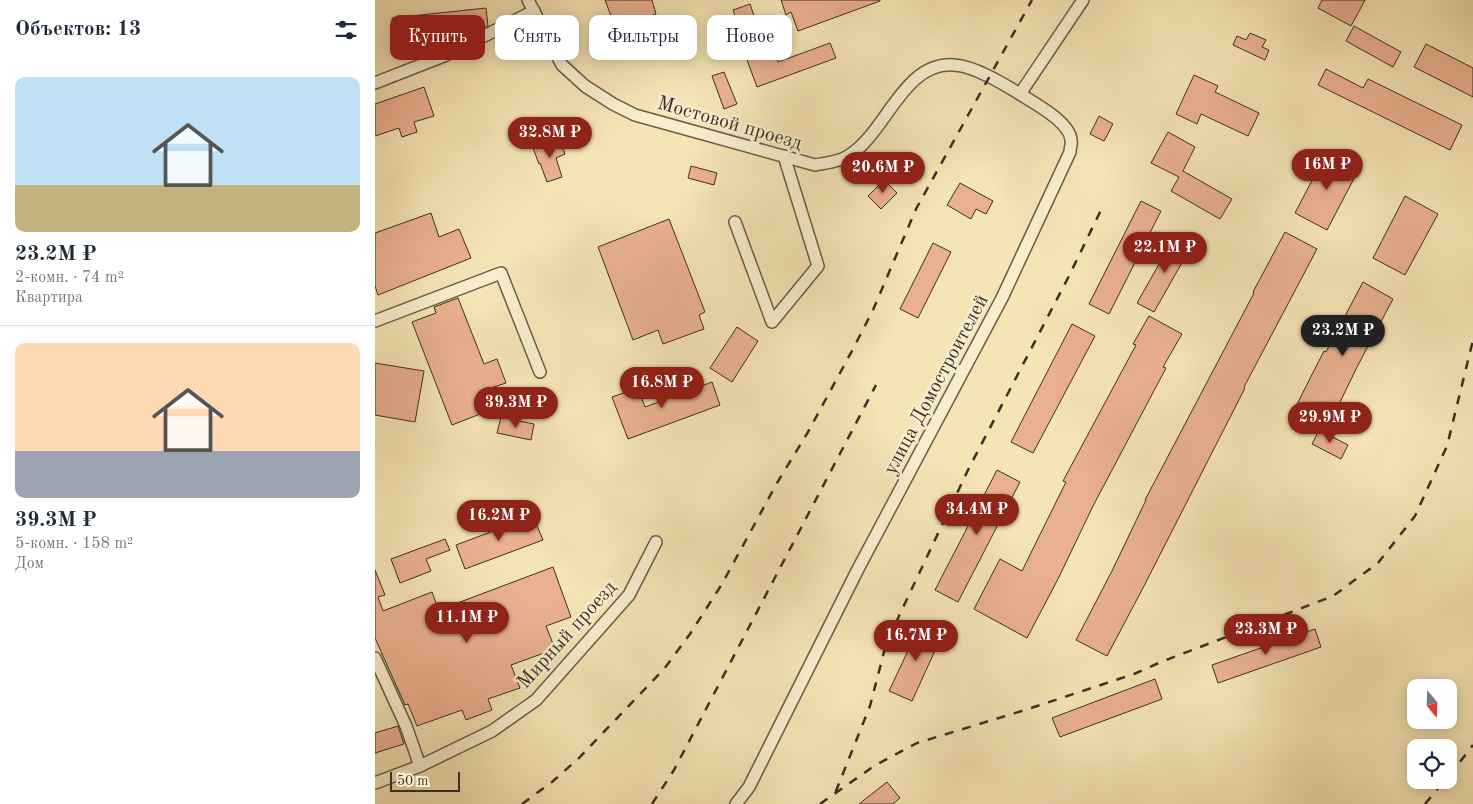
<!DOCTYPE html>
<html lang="ru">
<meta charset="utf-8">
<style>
:root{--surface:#fff;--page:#f6f6f7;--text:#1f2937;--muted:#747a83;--line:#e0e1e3;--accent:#8f2418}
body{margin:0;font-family:"Old Standard TT",serif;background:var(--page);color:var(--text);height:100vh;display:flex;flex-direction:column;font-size:19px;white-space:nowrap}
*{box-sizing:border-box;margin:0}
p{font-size:16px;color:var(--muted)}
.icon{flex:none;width:28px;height:28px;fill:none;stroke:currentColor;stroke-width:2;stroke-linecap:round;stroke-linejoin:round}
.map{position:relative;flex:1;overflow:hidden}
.panel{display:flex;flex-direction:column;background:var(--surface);width:375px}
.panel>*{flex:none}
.hud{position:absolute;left:15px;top:15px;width:475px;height:45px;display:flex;gap:10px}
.needle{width:32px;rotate:161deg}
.buttons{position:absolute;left:1032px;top:679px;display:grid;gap:10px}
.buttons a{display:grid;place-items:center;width:50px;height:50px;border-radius:10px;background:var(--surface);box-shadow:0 2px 12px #0003;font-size:25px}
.scale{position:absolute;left:15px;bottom:12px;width:70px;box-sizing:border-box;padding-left:5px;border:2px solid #3c2f24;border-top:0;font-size:14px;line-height:18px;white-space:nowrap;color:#3c2f24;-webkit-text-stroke:4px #f8edce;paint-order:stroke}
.price{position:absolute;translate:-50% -42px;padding:0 11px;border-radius:18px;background:var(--accent);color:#fff;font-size:16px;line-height:32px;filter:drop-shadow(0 1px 2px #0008)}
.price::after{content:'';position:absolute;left:50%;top:30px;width:15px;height:11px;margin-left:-8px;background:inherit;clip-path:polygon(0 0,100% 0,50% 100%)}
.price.current{background:#222;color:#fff}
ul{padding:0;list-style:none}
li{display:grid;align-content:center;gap:10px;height:265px;padding:0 15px}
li+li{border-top:1px solid var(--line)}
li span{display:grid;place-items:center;height:155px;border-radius:10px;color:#555}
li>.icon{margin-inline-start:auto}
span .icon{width:90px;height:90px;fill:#fffc;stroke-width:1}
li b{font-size:21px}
h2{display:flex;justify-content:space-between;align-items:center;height:60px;padding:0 15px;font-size:21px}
.chip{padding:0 18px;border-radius:10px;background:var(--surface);box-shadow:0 2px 12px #0003;font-size:18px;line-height:45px}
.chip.current{background:var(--accent);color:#fff}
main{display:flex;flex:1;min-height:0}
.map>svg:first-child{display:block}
.building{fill:#eab18f;stroke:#3c2f24}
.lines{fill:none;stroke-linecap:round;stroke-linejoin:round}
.minor-casing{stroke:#6a5c48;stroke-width:14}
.minor{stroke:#f8edce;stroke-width:11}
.rail{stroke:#3c2f24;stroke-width:2.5;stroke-dasharray:9 9;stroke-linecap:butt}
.labels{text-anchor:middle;stroke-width:5;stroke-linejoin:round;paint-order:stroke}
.street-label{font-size:20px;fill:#3c2f24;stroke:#f8edce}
</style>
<main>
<section class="panel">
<h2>Объектов: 13<svg class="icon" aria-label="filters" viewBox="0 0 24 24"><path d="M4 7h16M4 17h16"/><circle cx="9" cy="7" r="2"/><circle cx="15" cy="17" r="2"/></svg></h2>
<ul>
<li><span style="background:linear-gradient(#bfe0f5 70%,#c2b280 0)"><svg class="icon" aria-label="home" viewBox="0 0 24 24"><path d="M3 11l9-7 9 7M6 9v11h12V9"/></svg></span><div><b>23.2M ₽</b><p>2-комн. · 74 m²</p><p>Квартира</p></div></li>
<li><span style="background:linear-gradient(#ffd9b3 70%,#9aa5b1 0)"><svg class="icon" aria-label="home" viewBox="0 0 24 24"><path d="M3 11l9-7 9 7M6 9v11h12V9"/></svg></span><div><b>39.3M ₽</b><p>5-комн. · 158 m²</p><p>Дом</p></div></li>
</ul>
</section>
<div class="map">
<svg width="1098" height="804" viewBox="0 0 1098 804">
<rect width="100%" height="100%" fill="#f5e4b4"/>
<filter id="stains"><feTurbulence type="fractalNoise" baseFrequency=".004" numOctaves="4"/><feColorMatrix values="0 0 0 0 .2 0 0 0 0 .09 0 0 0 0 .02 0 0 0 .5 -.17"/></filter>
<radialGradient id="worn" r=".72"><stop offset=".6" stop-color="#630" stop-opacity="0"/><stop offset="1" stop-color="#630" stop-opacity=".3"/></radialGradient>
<g class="building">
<path d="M 230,0 L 277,0 L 281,14 L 241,29 Z"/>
<path d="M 406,0 L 505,0 L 505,1 L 423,31 L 416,12 L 411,15 Z"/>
<path d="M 947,0 L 990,0 L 976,26 L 943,8 Z"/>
<path d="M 375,4 L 390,48 L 397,45 L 403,62 L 455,43 L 461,58 L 382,87 L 368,49 L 371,47 L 358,10 Z"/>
<path d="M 111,8 L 113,26 L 111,27 L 19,36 L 17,18 Z"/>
<path d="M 979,26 L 1026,52 L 1018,67 L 971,41 Z"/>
<path d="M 875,33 L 891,40 L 887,47 L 894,50 L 890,60 L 858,45 L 862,36 L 871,40 Z"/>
<path d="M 1051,44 L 1098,68 L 1098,97 L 1039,67 Z"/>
<path d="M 951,69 L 988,88 L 993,79 L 1087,125 L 1075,150 L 943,85 Z"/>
<path d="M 349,72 L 362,104 L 349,109 L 337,76 Z"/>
<path d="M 819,75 L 843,86 L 840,92 L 884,113 L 873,136 L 826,114 L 822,124 L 801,114 Z"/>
<path d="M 49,87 L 59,116 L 39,122 L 42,132 L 27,137 L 24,128 L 0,136 L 0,104 Z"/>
<path d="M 724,116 L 738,124 L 729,141 L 715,134 Z"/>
<path d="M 793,132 L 820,147 L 808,171 L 857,199 L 845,219 L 796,191 L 804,177 L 776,163 Z"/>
<path d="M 184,138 L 190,154 L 181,158 L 187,177 L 172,182 L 165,163 L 164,164 L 158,148 Z"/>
<path d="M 952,152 L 984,169 L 952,230 L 920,213 Z"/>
<path d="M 316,166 L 342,173 L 339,185 L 313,178 Z"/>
<path d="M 509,180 L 522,193 L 506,209 L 493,196 Z"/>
<path d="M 585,183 L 618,201 L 611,214 L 601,209 L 596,219 L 572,205 Z"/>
<path d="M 1030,196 L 1063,214 L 1030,275 L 998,258 Z"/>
<path d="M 766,201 L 786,211 L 734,314 L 714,304 Z"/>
<path d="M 56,213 L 64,237 L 84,229 L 96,258 L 3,295 L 0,286 L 0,233 Z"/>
<path d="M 294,219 L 330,312 L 324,315 L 329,329 L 288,344 L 283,330 L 258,340 L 223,247 Z"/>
<path d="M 910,232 L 942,249 L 869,387 L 870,388 L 769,586 L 732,656 L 701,640 L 737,571 L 771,500 L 770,500 L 879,293 L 878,292 Z"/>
<path d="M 800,236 L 817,245 L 779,312 L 762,303 Z"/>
<path d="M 558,243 L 576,252 L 543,318 L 525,309 Z"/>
<path d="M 988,282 L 1018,299 L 982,367 L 952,429 L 918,412 L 949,351 L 951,352 Z"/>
<path d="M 83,298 L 109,364 L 122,359 L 131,383 L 116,388 L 123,407 L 77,425 L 37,322 L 61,313 L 59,307 Z"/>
<path d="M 774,316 L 807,334 L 788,367 L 791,368 L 718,506 L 684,577 L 652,638 L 599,609 L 625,559 L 647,571 L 691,482 L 688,481 L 761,345 L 758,344 Z"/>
<path d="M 697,324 L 720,336 L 658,453 L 636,442 Z"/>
<path d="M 362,327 L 383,341 L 357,382 L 335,368 Z"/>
<path d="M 0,363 L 49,371 L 40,422 L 0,415 Z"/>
<path d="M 337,382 L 345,405 L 253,439 L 237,397 L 263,388 L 270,407 Z"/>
<path d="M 126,417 L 159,424 L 156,440 L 122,433 Z"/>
<path d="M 944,430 L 973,445 L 966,459 L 937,444 Z"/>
<path d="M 622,470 L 645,482 L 583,602 L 560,590 Z"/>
<path d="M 158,516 L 168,540 L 90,569 L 81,545 Z"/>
<path d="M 70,539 L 75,550 L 51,559 L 56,571 L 25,583 L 16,559 Z"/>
<path d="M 178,567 L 196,617 L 171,626 L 180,649 L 136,665 L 145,688 L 113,699 L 117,710 L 91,720 L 87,710 L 42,726 L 33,704 L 30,705 L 0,638 L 0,570 L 10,595 L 3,597 L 8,611 L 57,592 L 64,610 Z"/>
<path d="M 546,623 L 568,633 L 537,701 L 514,691 Z"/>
<path d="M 940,629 L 946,647 L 843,683 L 837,665 Z"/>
<path d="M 780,679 L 787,699 L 685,737 L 677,718 Z"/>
<path d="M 23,726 L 29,744 L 0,753 L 0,733 Z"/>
<path d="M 512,782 L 525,798 L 518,804 L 484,804 Z"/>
</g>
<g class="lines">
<g class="minor-casing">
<g id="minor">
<path d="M 153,0 L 187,65 L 210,86 L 238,104 L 260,115 L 440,165 C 451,163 464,162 473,156 C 511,134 528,61 579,65 C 599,66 627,83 645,94"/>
<path d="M 0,83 L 69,56 L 159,11"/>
<path d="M 360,222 L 397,322 L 443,266 L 409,156"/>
<path d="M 0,321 L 126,273 L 165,372"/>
<path d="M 0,658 L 31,726 L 45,766"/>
<path d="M 0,783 L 45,766 L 117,731 L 161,700 L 254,595 L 281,542"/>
<path d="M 361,804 L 374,787 L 483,569 L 627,298 L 695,152 C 695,148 697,144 696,140 C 695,122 659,103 645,94 L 708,0"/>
</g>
</g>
<use href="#minor" class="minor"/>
<g class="rail">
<path d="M 1074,776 L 1098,745"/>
<path d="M 462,791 L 461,791 L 495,706 L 509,652 L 524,616 L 593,470 L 694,276 L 726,210"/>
<path d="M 147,804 L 177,782 L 204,758 L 289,669 L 315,634 L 347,584 L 402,483 L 433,432 L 478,349 L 498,310 L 541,209 L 657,0"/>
<path d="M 277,804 L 299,770 L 501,385"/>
<path d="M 445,804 L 499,766 L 542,743 L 650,710 L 759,674 L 786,662 L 958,596 L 1003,563 L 1040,516 L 1072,446 L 1098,340"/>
<path d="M 1050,804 L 1070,780"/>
</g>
</g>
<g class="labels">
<g class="street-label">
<text transform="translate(355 122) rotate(16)" y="7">Мостовой проезд</text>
<text transform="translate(560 384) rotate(-62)" y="7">улица Домостроителей</text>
<text transform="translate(191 634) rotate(-48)" y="7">Мирный проезд</text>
</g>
</g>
<rect width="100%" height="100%" filter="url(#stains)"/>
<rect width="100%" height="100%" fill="url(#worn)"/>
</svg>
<div class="buttons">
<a><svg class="needle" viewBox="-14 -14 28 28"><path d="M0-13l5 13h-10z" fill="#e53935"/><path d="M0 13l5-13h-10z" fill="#747a83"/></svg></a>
<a><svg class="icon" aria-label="locate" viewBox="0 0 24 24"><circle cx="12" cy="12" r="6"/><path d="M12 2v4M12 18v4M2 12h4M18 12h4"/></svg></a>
</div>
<div class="scale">50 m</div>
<b class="price" style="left:175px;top:159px">32.8M ₽</b>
<b class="price" style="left:952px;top:191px">16M ₽</b>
<b class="price" style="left:508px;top:194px">20.6M ₽</b>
<b class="price" style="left:790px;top:274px">22.1M ₽</b>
<b class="price current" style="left:968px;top:357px">23.2M ₽</b>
<b class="price" style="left:287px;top:409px">16.8M ₽</b>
<b class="price" style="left:141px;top:429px">39.3M ₽</b>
<b class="price" style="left:955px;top:444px">29.9M ₽</b>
<b class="price" style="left:602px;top:536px">34.4M ₽</b>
<b class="price" style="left:124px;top:542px">16.2M ₽</b>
<b class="price" style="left:92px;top:644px">11.1M ₽</b>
<b class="price" style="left:891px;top:656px">23.3M ₽</b>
<b class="price" style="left:541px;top:662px">16.7M ₽</b>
<div class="hud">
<a class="chip current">Купить</a>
<a class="chip">Снять</a>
<a class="chip">Фильтры</a>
<a class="chip">Новое</a>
</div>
</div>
</main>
